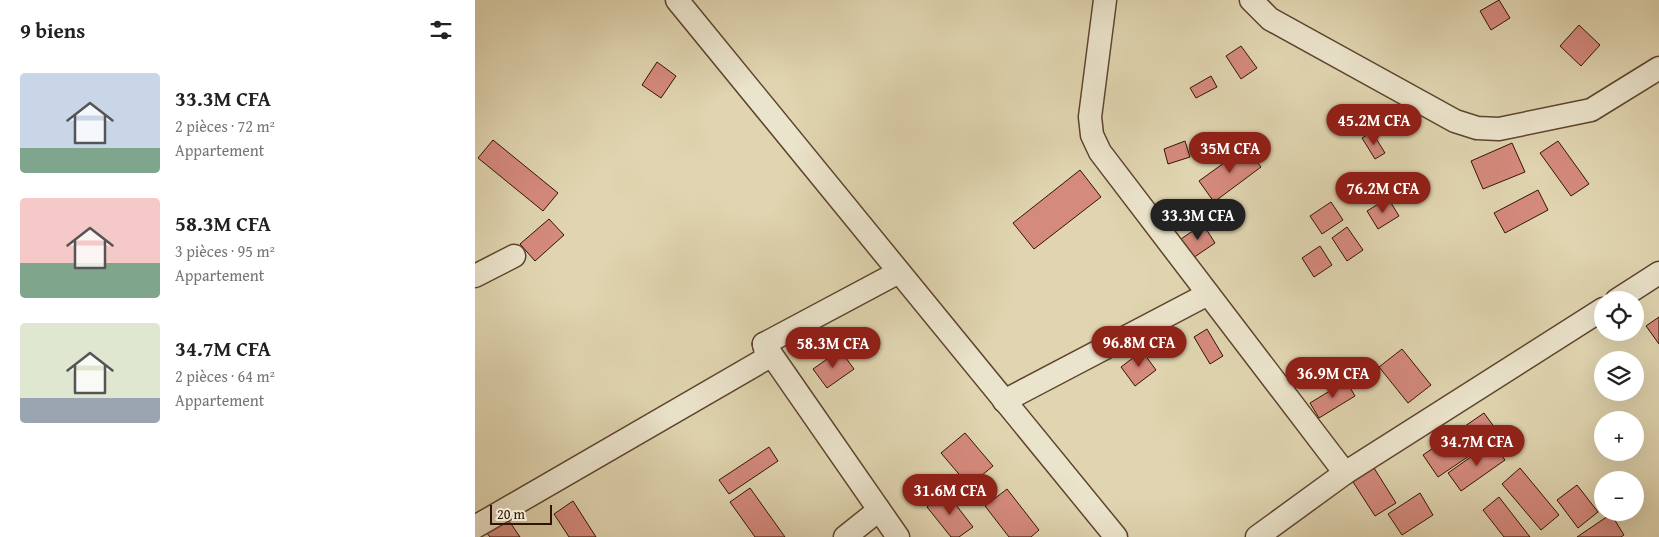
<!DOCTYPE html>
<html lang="fr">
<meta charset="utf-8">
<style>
:root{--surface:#fff;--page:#f6f6f6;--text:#222;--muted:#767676;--accent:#8f2418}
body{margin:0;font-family:"Gentium Book Plus",serif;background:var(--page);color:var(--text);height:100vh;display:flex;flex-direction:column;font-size:19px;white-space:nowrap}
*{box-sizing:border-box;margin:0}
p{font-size:16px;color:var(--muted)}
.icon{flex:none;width:28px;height:28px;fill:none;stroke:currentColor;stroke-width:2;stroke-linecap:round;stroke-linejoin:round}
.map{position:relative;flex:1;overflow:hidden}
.sheet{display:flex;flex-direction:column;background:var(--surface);width:475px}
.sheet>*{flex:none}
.tools{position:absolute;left:1119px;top:291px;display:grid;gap:10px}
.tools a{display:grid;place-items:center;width:50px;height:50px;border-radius:50%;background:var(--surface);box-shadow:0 5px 20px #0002;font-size:25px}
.scale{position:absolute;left:15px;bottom:12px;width:62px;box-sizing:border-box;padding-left:5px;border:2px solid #331303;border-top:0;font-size:14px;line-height:18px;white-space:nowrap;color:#331303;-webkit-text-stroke:4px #ebe4cc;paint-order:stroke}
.price{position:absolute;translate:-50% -42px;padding:0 11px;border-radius:18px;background:var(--accent);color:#fff;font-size:16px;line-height:32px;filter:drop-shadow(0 1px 2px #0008)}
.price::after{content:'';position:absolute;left:50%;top:30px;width:15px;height:11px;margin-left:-8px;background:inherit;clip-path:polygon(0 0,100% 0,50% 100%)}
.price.selected{background:#222;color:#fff}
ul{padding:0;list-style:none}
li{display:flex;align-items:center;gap:15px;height:125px;padding:0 20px}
li span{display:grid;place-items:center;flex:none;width:140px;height:100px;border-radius:5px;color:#555}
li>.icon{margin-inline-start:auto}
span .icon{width:60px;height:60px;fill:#fffc;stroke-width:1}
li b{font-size:21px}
h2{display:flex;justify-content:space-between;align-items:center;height:60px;padding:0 20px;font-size:21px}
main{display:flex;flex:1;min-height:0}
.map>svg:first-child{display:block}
.building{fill:#d58a7e;stroke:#331303}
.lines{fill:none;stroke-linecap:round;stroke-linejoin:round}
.street-casing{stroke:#5e442e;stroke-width:25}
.street{stroke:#ebe4cc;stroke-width:22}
</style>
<main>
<section class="sheet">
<h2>9 biens<svg class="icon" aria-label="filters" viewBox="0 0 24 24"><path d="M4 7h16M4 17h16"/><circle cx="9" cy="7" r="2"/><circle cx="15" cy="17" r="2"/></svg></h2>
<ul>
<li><span style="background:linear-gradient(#c9d6e8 75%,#7fa58c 0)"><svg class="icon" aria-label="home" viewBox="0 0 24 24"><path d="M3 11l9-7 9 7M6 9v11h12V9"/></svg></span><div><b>33.3M CFA</b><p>2 pièces · 72 m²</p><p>Appartement</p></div></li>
<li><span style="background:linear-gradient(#f6c9c9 65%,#7fa58c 0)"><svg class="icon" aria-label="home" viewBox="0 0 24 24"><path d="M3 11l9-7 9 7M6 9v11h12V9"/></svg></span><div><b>58.3M CFA</b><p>3 pièces · 95 m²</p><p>Appartement</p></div></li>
<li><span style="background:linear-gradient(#dfe7d0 75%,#9aa5b1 0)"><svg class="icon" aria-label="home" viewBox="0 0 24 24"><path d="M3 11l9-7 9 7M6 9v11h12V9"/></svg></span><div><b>34.7M CFA</b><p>2 pièces · 64 m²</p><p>Appartement</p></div></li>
</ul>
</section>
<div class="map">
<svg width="1184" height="537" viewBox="0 0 1184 537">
<rect width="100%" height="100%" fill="#e0d5b0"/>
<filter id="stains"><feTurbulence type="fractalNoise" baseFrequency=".004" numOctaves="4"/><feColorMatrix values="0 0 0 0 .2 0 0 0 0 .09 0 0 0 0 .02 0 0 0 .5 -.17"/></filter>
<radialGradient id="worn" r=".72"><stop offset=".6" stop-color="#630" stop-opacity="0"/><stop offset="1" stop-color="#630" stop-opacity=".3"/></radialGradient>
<g class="building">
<path d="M 1024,0 L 1035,18 L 1016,30 L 1005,11 Z"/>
<path d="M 1104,25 L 1125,45 L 1106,66 L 1085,46 Z"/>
<path d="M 766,46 L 782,68 L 766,79 L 751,56 Z"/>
<path d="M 182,62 L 201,76 L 186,98 L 167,85 Z"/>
<path d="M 736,76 L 742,87 L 721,98 L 715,88 Z"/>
<path d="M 897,132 L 910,153 L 900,159 L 887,138 Z"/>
<path d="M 18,140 L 83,193 L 68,211 L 3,158 Z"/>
<path d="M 710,141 L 715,157 L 693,164 L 689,149 Z"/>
<path d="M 1083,141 L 1114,184 L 1096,196 L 1065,153 Z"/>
<path d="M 1037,143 L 1050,172 L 1008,189 L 996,161 Z"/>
<path d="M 771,147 L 786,167 L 739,202 L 724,181 Z"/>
<path d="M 605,170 L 626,197 L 559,249 L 538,223 Z"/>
<path d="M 1063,190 L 1073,210 L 1030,233 L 1019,213 Z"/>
<path d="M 913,198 L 924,216 L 903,229 L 892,211 Z"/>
<path d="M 856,202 L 868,220 L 847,234 L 835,216 Z"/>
<path d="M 74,219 L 89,235 L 60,261 L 45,244 Z"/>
<path d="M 728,224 L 740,243 L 718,258 L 706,239 Z"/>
<path d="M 872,227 L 888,250 L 872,261 L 857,238 Z"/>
<path d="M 845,246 L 857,265 L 839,277 L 827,258 Z"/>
<path d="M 1184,317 L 1184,344 L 1171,326 Z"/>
<path d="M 732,329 L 748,356 L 735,364 L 719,337 Z"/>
<path d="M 927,349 L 956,385 L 933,403 L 904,367 Z"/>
<path d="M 365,350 L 379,369 L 352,388 L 338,369 Z"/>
<path d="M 667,351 L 681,370 L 660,386 L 646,367 Z"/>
<path d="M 871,381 L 880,396 L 844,418 L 835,403 Z"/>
<path d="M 1009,413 L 1025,435 L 963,477 L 948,455 Z"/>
<path d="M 490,433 L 518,466 L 494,486 L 466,453 Z"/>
<path d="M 1017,442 L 1030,460 L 986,491 L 973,473 Z"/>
<path d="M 294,447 L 303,461 L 254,494 L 244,480 Z"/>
<path d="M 899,468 L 921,503 L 900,516 L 878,482 Z"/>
<path d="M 1045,468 L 1084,515 L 1066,530 L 1027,484 Z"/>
<path d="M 1102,485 L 1123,512 L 1103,528 L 1082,500 Z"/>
<path d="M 275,488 L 310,537 L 280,537 L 255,502 Z"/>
<path d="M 532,489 L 564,530 L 556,537 L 534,537 L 510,506 Z"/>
<path d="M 471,492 L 498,527 L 484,537 L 476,537 L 452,507 Z"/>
<path d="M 945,493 L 958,515 L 927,535 L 913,514 Z"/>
<path d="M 1024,497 L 1055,537 L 1029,537 L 1008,510 Z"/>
<path d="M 98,501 L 121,537 L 94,537 L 79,514 Z"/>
<path d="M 1136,514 L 1149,535 L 1146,537 L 1102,537 Z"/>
<path d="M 32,518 L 45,537 L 15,537 L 11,532 Z"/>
</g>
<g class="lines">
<g class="street-casing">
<g id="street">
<path d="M 202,0 L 641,537"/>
<path d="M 630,0 L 615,117 L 617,135 L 625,152 L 870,473"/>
<path d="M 776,0 L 795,19 L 980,121 L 1002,128 L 1024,129 L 1116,110 L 1184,68"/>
<path d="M 0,276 L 39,256"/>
<path d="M 1142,300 L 1184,273"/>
<path d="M 289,344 L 423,537"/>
<path d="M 289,344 L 424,272"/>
<path d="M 529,401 L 733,294"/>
<path d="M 0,527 L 292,358 L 289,344"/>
<path d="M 370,537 L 404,510"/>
<path d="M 782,537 L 870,473 L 1128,309"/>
</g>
</g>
<use href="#street" class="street"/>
</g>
<rect width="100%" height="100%" filter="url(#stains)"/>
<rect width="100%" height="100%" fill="url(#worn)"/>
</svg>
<div class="tools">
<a><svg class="icon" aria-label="locate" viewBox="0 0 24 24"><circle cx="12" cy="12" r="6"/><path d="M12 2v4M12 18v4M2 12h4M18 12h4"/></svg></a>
<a><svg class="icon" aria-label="layers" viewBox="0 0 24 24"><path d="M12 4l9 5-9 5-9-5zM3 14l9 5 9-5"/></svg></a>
<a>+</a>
<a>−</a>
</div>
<div class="scale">20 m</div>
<b class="price" style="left:899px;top:146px">45.2M CFA</b>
<b class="price" style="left:755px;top:174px">35M CFA</b>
<b class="price" style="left:908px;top:214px">76.2M CFA</b>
<b class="price selected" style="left:723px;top:241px">33.3M CFA</b>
<b class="price" style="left:664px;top:368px">96.8M CFA</b>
<b class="price" style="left:358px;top:369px">58.3M CFA</b>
<b class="price" style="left:858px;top:399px">36.9M CFA</b>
<b class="price" style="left:1002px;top:467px">34.7M CFA</b>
<b class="price" style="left:475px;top:516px">31.6M CFA</b>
</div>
</main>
